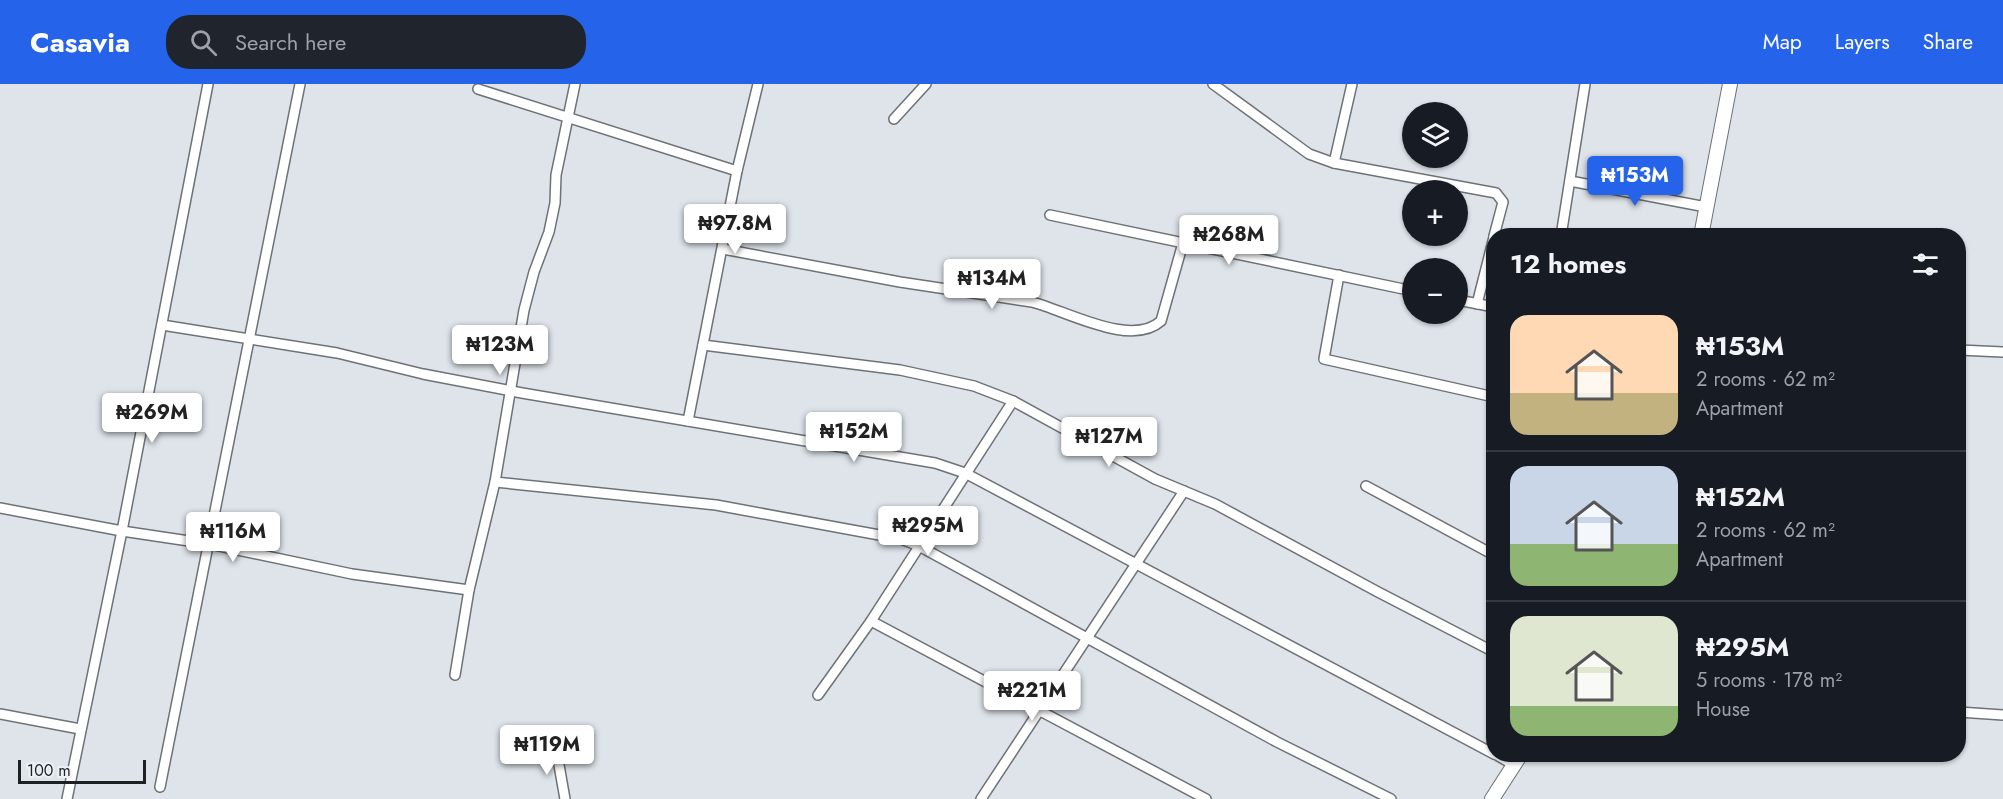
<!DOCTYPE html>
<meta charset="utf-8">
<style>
:root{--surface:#171b24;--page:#20242c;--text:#f1f3f6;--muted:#9ea1a6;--line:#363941;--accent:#2563eb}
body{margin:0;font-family:Jost,sans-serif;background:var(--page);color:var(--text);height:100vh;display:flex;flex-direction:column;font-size:22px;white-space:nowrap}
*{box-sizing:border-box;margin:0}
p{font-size:20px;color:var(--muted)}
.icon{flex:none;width:33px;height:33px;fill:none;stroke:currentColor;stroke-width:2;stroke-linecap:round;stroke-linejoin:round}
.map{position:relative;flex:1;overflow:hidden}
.sheet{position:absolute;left:1486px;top:144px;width:480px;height:534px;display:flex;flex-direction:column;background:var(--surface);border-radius:24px;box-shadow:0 2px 4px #0004}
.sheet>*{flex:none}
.tools{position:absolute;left:1402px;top:18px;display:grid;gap:12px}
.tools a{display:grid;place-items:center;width:66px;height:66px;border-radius:50%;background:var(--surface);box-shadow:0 2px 4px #0004;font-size:30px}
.scale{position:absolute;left:18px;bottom:15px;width:128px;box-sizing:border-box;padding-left:6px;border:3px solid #1e2123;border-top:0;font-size:16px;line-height:21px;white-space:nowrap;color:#1e2123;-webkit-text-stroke:4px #ebf1f7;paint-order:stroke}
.price{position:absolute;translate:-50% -51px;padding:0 14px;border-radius:6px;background:#fff;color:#222;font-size:20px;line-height:39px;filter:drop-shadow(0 2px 3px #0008)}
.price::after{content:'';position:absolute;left:50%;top:36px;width:18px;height:14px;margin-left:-9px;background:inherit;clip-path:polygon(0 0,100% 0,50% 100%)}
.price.active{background:var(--accent);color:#fff}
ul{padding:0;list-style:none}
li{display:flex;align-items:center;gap:18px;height:150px;padding:0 24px}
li+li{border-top:2px solid var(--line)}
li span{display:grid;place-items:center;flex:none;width:168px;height:120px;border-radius:18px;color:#555}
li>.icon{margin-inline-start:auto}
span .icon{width:72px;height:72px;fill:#fffc;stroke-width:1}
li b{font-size:26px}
h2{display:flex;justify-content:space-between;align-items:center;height:72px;padding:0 24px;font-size:26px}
header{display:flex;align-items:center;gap:36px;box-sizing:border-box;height:84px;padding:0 30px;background:var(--accent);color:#fff}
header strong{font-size:28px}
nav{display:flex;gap:33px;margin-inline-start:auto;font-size:21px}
.search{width:420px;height:54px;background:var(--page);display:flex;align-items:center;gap:15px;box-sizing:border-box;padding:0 21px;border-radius:24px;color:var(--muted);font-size:22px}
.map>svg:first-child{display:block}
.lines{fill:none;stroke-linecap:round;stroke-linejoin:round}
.street-casing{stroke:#6d7277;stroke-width:12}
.secondary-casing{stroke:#6d7277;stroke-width:16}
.street{stroke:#fff;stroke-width:9}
.secondary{stroke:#fff;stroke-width:14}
</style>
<header>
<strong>Casavia</strong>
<div class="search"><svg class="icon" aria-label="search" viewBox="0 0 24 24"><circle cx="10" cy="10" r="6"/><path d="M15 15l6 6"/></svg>Search here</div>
<nav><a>Map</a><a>Layers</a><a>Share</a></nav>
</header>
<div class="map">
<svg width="2003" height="715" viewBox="0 0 2003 715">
<rect width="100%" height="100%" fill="#dee4ea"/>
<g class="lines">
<g class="street-casing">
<g id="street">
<path d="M 1213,0 L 1309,70 L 1334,79 L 1496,109 L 1503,118 L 1494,152"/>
<path d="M 478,5 L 737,87"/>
<path d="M 894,35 L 926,0"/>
<path d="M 1334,79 L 1352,0"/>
<path d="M 1570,97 L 1706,123"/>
<path d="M 1050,131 L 1413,207"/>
<path d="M 1561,152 L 1585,0"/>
<path d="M 723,165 L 900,198 L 1032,218 C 1067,227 1131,264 1161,237 L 1183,159"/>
<path d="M 1339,191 L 1324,275 L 1494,313"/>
<path d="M 1458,216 L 1494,223"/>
<path d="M 1477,220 L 1494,153"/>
<path d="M 162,241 L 337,269 L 423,290 L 522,309 L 935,379 L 965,389 L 1494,670"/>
<path d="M 703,261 L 900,286 L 974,302 L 1013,317 L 1155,395 L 1215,420 L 1378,508 L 1494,568"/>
<path d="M 1959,266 L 2003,268"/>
<path d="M 688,337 L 737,87 L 758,0"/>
<path d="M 495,398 L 716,421 L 901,455 L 919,462 L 1277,658 L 1391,715"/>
<path d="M 1366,402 L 1494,471"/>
<path d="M 0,424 L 122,447 L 209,460 L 352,490 L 469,506"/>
<path d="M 871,537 L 1206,715"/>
<path d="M 455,591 L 469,506 L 495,398 L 524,226 L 534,188 L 549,148 L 555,119 L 556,91 L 575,0"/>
<path d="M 818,611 L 871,537 L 1013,317"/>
<path d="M 1959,628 L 2003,631"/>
<path d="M 0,630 L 80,645"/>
<path d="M 556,664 L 565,715"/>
<path d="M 1495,670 L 1514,681"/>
<path d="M 160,703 L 300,0"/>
<path d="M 67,715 L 122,447 L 208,0"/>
<path d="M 981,715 L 1184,407"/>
</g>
</g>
<g class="secondary-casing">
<g id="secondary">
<path d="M 1701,152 L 1730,0"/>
<path d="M 1492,715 L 1521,670"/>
</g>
</g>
<use href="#street" class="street"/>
<use href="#secondary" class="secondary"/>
</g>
</svg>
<div class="tools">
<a><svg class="icon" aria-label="layers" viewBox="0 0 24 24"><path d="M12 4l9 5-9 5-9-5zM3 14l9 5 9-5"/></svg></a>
<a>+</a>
<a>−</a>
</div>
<div class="scale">100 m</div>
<b class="price active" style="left:1635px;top:123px">₦153M</b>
<b class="price" style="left:735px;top:171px">₦97.8M</b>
<b class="price" style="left:1229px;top:182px">₦268M</b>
<b class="price" style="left:992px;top:226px">₦134M</b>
<b class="price" style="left:500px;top:292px">₦123M</b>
<b class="price" style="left:152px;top:360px">₦269M</b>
<b class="price" style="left:854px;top:379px">₦152M</b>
<b class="price" style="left:1109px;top:384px">₦127M</b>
<b class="price" style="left:928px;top:473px">₦295M</b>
<b class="price" style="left:233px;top:479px">₦116M</b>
<b class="price" style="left:1032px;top:638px">₦221M</b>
<b class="price" style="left:547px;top:692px">₦119M</b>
<section class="sheet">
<h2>12 homes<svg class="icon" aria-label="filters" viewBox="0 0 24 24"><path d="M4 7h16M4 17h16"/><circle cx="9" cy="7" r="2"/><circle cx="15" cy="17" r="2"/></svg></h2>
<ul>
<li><span style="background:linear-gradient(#ffd9b3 65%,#c2b280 0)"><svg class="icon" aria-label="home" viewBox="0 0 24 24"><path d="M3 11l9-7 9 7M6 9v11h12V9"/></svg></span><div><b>₦153M</b><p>2 rooms · 62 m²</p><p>Apartment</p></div></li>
<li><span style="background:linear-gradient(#c9d6e8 65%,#8fb573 0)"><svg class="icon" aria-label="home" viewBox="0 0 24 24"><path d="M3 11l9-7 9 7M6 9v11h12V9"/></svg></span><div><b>₦152M</b><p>2 rooms · 62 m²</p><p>Apartment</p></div></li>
<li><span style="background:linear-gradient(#dfe7d0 75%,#8fb573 0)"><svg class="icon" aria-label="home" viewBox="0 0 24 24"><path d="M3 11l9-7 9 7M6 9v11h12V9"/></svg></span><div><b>₦295M</b><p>5 rooms · 178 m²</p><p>House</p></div></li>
</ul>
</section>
</div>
